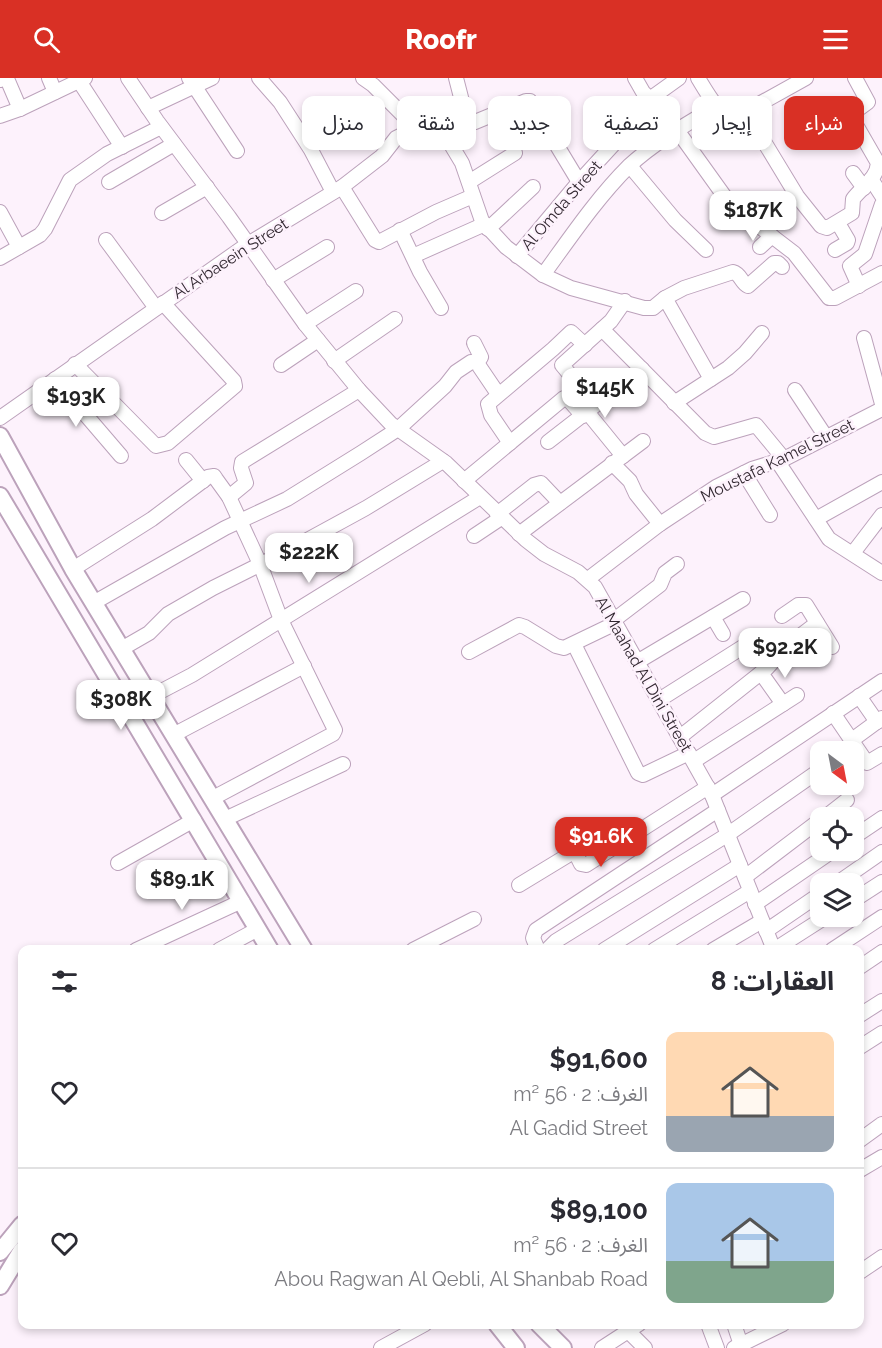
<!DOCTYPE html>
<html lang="ar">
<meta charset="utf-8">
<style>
:root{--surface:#fff;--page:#f7f7f7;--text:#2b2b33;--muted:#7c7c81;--line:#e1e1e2;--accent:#d93025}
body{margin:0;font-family:Raleway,"Noto Sans Arabic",sans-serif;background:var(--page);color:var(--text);direction:rtl;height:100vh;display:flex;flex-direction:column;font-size:22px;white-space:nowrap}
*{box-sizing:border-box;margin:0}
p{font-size:20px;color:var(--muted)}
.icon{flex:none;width:33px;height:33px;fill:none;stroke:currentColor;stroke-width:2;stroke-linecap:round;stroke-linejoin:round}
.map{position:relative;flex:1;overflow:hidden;direction:ltr}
.details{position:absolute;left:18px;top:867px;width:846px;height:384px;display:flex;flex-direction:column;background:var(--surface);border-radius:12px;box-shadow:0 3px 9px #0003;direction:rtl}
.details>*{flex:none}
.top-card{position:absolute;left:18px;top:18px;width:846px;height:54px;direction:rtl;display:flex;gap:12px}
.needle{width:39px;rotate:148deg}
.fabs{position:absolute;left:810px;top:663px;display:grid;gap:12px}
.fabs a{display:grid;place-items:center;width:54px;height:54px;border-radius:12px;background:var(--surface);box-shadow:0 3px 9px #0003;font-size:30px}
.price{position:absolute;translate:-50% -51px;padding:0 14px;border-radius:12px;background:#fff;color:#222;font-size:20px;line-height:39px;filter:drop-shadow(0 2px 3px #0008)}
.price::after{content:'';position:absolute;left:50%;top:36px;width:18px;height:14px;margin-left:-9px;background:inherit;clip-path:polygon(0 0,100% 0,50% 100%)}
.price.selected{background:var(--accent);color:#fff}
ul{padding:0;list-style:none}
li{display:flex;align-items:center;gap:18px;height:150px;padding:0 30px}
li+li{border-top:2px solid var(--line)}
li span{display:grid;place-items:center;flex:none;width:168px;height:120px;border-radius:12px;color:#555}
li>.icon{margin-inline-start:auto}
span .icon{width:72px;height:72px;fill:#fffc;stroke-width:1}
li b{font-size:26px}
h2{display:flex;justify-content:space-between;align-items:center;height:72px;padding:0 30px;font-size:26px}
.tag{padding:0 21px;border-radius:12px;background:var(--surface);box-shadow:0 3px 9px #0003;font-size:21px;line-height:54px}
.tag.selected{background:var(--accent);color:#fff}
header{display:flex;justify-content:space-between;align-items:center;height:78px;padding:0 30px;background:var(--accent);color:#fff;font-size:27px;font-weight:800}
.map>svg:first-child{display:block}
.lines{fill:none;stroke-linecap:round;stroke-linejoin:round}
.minor-casing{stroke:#bca2bb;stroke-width:16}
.tertiary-casing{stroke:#bca2bb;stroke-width:20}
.minor{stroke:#fff;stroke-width:14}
.tertiary{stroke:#fff;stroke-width:16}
.labels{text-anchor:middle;stroke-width:5;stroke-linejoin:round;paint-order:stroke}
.street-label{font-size:16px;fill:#322831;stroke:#fdf2fc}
</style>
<header><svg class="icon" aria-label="menu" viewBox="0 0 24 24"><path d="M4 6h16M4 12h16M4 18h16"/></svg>Roofr<svg class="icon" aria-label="search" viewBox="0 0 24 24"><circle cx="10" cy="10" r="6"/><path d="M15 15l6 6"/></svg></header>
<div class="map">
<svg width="882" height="1270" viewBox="0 0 882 1270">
<rect width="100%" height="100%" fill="#fdf2fc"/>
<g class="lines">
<g class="minor-casing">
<g id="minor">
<path d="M 49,0 L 55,14"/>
<path d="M 128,0 L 157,43 L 229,139 L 305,246 L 359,312 L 391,346 L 446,385 L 526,462 L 544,476 L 578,494 L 595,509 L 712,717 L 774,872"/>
<path d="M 189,0 L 237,73"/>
<path d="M 259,0 L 280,24 L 311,72 L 333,114"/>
<path d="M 363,0 L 373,7 L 418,52"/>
<path d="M 456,0 L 464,31 L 470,44 L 475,44 L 526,23 L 530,23 L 579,104"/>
<path d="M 635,0 L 643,14 L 660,30 L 677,52 L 730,126 L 794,175 L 829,220 L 835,220 L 882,195"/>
<path d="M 698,0 C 706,13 718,35 732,41 L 806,0"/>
<path d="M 0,2 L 5,0 L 8,3 L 20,31"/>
<path d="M 79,3 L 122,69"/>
<path d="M 148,30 L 212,0"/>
<path d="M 746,34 L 797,118 L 821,148 L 827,150 L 852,135 L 853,121 C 861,110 877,101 878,85 L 852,40 L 853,35 L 868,24 L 855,0"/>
<path d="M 0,38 L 20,31 L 85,0"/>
<path d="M 437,46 L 450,65 L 462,85 L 482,143 L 506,169 L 543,197 L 571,210 L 644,230 L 653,230 L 665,220"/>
<path d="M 630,88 L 675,142 L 706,172"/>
<path d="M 853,95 L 864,110"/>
<path d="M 871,101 L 882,118"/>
<path d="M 109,104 L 174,66"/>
<path d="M 469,104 L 515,75"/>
<path d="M 342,109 L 375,162 L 379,164 L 436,134 L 473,118"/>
<path d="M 0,134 L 19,169"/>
<path d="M 162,135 L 207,109"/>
<path d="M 488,151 L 533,109"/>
<path d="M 400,152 L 420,194 L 441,230"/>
<path d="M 106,162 L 156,230"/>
<path d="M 760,169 L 772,158"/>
<path d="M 835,172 L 847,165 L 848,162 L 838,145"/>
<path d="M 413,178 L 485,146"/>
<path d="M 517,178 L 579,104 L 644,33 L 654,18 L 679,0"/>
<path d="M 0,180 L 40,157 L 45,151 L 70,102 L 107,76 L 161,49"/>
<path d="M 543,197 C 570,160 596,121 629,88 C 655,64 687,46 717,28"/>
<path d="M 273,202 L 327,169"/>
<path d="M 859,208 L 850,188 L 865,176 L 882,126"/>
<path d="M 305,246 L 356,213"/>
<path d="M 602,251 L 705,355 L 714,359 L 756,347 L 784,381"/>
<path d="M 864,260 L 882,326"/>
<path d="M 474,265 L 481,279 L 477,285"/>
<path d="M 334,283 L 395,241"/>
<path d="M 75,286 L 156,368 L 168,365 L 235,308 L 234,303 L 163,225"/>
<path d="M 281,287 L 318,262"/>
<path d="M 55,301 L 121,378"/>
<path d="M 711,301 L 665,220 L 684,210 L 733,194 C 741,196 741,205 748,208 L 774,185 L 778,185 L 782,189"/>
<path d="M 576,304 L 562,287 L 611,243 L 625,223"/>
<path d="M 795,312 L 826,359"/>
<path d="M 674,325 L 728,290 L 745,275 L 762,255"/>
<path d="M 588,335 L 623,378"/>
<path d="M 0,340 L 248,166 L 342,109 L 382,78 L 396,60 L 406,55 L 437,46 L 464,31"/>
<path d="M 548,364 L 642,291"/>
<path d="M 510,365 L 491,337 L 488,326 L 553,271 L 571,254 L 585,267"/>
<path d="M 186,382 L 203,403"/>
<path d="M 778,384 L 829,461 L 882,495"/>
<path d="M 612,385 L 630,403 L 636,416 L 660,446"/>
<path d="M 744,395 L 770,437"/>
<path d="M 464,403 L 564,320 L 568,321 L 583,338"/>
<path d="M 229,419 L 246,405 L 241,390 L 242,384 L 359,312"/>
<path d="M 497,436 L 534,407 L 541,405 L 560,425"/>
<path d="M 816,441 L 882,404"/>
<path d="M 519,456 L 643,363"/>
<path d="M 474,458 L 501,440"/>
<path d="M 853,475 L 882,437"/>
<path d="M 73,491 L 152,441 L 208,399 L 214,398 L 216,401 L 229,419 L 260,486 L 281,542 L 335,652 L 333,656 L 213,720"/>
<path d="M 588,501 L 660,446 L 716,409 L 752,391 L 784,381 L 882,331"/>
<path d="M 95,524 L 225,450 L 287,421 L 361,375 L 398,351 L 445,308 L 456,294 L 471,284 L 477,285 L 498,316"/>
<path d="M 782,538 L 798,527 L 806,527 L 832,569"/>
<path d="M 713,539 L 723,556"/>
<path d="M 614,542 L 660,507 L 665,495 L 677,486"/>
<path d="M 574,566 L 638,695 L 643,697 L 689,675"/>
<path d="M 123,570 L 149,555 L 168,536 L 213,510 L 291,471 L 366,430 L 443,383"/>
<path d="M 469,574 L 519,547 L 525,549 L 556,568 L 564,570 L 616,545"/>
<path d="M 637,584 L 743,521"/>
<path d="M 761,595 L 783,626"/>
<path d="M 152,618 L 192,597 L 480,419"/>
<path d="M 859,618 L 877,644"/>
<path d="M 659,622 L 757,560"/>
<path d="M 833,635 L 867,685 L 882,676"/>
<path d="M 175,656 L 304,588"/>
<path d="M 680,659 L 767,590 L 788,567 L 817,545"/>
<path d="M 852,662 L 882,640"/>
<path d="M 694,683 L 797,617"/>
<path d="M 712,717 L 882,603"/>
<path d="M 824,740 L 847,722"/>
<path d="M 225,741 L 343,686"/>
<path d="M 854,759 L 882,740"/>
<path d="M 118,785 L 194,742"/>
<path d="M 745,799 L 820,742"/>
<path d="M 836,806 L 882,774"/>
<path d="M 519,807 L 570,776 L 576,776 L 581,786 L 586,787 L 708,709"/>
<path d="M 854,822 L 882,804"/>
<path d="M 755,826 L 834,772"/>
<path d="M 766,853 L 820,816"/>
<path d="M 136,872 L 242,823"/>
<path d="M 219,872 L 258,851"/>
<path d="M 413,872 L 474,841"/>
<path d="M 538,872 L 533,860 L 536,852 L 718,732"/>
<path d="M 547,872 L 556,863 L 727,757 L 820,692"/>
<path d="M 604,872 L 740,787"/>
<path d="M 654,872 L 750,813"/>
<path d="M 713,872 L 762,843"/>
<path d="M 774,872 L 827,838"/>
<path d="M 832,872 L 882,839"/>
<path d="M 860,889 L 882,874"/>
<path d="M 860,937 L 882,923"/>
<path d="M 860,969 L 882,955"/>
<path d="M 860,1062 L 882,1046"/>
<path d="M 860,1092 L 882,1079"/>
<path d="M 860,1194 L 882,1179"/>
<path d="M 708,1246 L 717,1270"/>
<path d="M 734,1246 L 741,1267"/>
<path d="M 628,1253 L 645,1270"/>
<path d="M 381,1270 L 425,1246"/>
<path d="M 602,1270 L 639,1246"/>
<path d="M 734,1270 L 783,1246"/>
</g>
</g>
<g class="tertiary-casing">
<g id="tertiary">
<path d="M 0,358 L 73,491 L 304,872"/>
<path d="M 0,418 L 270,872"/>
<path d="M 0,1174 L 22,1147"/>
<path d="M 0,1208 L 22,1172"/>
<path d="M 497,1246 L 516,1270"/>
<path d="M 539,1246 L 563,1270"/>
</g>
</g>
<use href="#minor" class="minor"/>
<use href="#tertiary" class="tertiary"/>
</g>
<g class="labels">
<g class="street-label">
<text transform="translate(561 127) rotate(-49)" y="6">Al Omda Street</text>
<text transform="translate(230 180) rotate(-33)" y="6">Al Arbaeein Street</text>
<text transform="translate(777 382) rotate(-26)" y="6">Moustafa Kamel Street</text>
<text transform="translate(644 596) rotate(60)" y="6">Al Maahad Al Dini Street</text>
</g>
</g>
</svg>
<div class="fabs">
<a><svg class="needle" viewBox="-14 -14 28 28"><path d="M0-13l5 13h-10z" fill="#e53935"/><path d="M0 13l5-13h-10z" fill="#7c7c81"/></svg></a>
<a><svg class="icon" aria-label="locate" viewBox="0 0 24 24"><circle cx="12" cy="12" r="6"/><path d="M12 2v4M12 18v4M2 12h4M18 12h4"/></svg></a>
<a><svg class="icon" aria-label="layers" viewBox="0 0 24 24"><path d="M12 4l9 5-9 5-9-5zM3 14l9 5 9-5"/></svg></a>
</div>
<b class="price" style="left:753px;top:164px">$187K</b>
<b class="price" style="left:605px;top:341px">$145K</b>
<b class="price" style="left:76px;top:350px">$193K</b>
<b class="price" style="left:309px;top:506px">$222K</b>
<b class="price" style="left:785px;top:601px">$92.2K</b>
<b class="price" style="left:121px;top:653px">$308K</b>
<b class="price selected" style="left:601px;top:790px">$91.6K</b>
<b class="price" style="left:182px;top:833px">$89.1K</b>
<div class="top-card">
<a class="tag selected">شراء</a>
<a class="tag">إيجار</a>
<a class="tag">تصفية</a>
<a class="tag">جديد</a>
<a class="tag">شقة</a>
<a class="tag">منزل</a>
</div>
<section class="details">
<h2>العقارات: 8<svg class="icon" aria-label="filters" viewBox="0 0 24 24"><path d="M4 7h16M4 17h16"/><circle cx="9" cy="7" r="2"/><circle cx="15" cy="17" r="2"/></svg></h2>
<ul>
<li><span style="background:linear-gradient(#ffd9b3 70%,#9aa5b1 0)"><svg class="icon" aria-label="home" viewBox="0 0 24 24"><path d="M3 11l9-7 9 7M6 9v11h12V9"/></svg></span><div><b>$91,600</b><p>الغرف: 2 · 56 m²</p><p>Al Gadid Street</p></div><svg class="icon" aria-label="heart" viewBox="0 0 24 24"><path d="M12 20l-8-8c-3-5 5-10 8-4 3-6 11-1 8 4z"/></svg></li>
<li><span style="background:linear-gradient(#a9c7e8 65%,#7fa58c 0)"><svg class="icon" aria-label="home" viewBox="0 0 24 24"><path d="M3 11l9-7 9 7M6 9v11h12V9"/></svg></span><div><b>$89,100</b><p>الغرف: 2 · 56 m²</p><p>Abou Ragwan Al Qebli, Al Shanbab Road</p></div><svg class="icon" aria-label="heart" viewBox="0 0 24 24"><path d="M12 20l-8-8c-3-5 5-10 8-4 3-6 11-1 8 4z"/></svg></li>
</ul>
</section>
</div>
